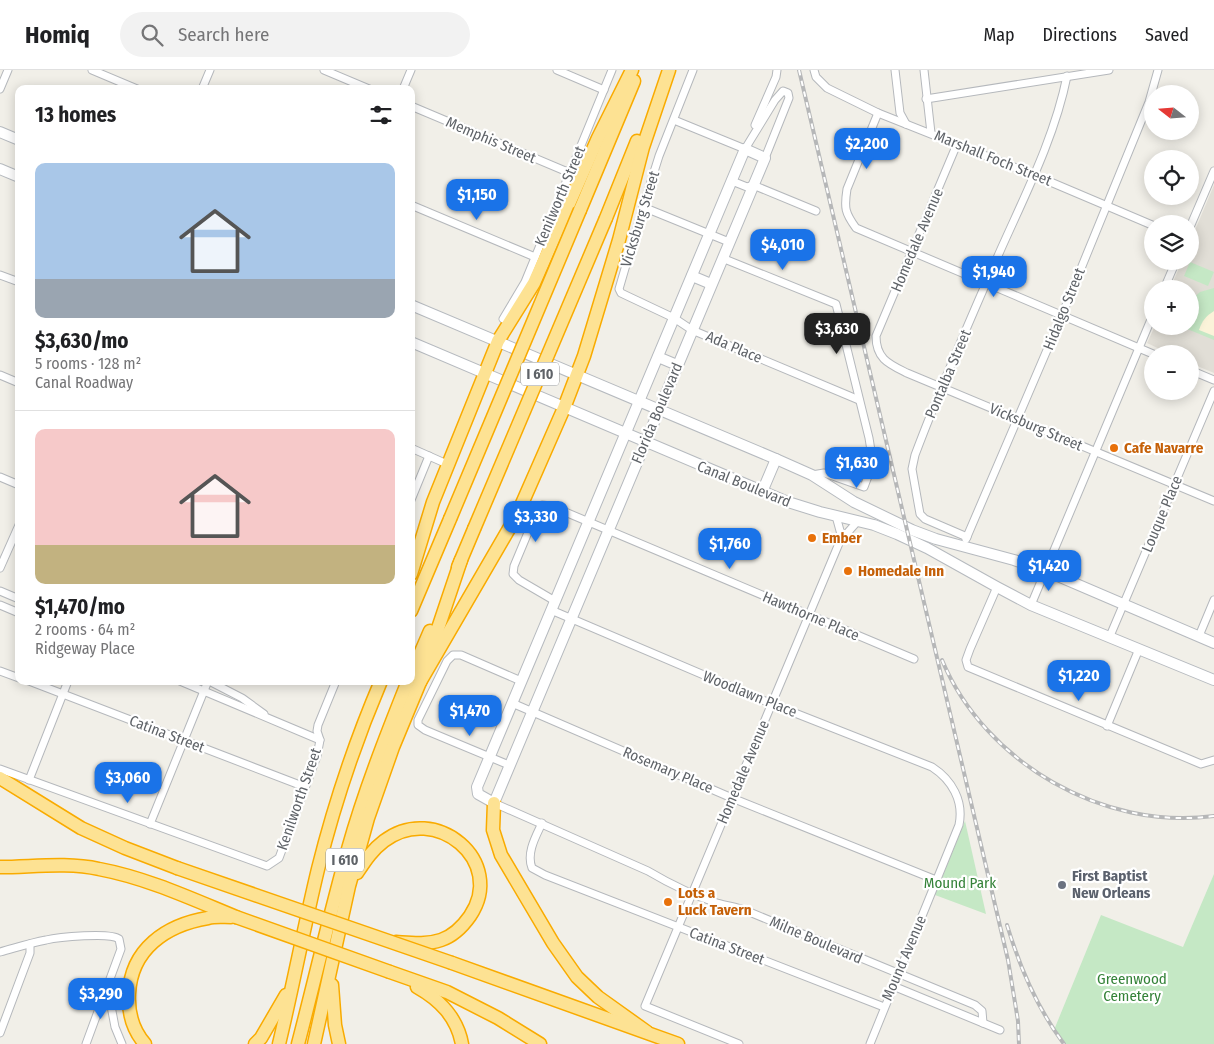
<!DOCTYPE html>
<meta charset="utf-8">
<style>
:root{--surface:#fff;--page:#f2f2f2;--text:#202124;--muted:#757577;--line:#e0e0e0;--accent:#1a73e8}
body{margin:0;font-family:"Fira Sans Condensed",sans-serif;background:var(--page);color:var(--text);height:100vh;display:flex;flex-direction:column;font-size:19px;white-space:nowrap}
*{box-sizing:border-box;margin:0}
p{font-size:16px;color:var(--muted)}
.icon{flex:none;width:28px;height:28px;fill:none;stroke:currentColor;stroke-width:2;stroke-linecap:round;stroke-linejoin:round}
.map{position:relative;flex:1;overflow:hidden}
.drawer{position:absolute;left:15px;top:15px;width:400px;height:600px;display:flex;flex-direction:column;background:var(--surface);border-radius:10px;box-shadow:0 2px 12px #0003}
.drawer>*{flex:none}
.needle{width:32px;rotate:287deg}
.fabs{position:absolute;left:1144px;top:15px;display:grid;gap:10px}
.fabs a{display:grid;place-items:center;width:55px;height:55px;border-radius:50%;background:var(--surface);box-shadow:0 2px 12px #0003;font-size:25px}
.price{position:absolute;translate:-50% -42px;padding:0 11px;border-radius:10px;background:var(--accent);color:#fff;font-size:16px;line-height:32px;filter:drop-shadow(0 1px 2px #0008)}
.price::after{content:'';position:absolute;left:50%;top:30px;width:15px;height:11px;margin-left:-8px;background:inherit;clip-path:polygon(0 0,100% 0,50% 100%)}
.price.current{background:#222;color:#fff}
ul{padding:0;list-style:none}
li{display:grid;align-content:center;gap:10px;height:265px;padding:0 20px}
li+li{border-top:1px solid var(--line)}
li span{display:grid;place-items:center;height:155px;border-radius:10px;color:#555}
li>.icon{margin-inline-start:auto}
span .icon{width:90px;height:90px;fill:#fffc;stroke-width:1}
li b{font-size:21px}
h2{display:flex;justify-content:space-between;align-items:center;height:60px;padding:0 20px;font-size:21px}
header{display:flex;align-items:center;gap:30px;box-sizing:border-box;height:70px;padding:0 25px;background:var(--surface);border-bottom:1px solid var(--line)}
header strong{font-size:24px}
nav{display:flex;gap:28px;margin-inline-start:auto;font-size:18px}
.search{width:350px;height:45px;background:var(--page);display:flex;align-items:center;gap:12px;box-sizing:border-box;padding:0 18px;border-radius:28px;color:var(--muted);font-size:19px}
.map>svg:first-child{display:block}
.education{fill:#e1ded6}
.green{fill:#c5e8c5}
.sand{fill:#fbf3d9}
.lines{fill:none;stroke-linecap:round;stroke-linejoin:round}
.street-casing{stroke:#b5b8bc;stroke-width:9}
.secondary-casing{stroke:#b6babf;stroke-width:12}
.highway-casing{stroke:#f9ab00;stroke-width:15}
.street{stroke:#fff;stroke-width:7}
.secondary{stroke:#fff;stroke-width:10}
.highway{stroke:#fde293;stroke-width:12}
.rail-casing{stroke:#b6b7b8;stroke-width:4}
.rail{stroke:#fff;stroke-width:2;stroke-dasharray:5.5;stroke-linecap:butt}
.highway-bridge-casing{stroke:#f9ab00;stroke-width:15;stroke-linecap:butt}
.highway-bridge{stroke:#fde293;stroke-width:12}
.food-dot{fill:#e8710a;stroke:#fff;stroke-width:2}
.worship-dot{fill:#6b7280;stroke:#fff;stroke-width:2}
.labels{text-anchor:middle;stroke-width:4.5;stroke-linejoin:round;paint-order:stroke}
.shield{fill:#fff;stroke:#8f9295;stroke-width:1}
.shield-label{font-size:14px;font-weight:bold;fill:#5f6368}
.street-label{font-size:15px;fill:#5f6368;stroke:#fff}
.food-label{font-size:15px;font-weight:bold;fill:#c56008;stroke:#fff;text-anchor:start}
.worship-label{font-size:15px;font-weight:bold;fill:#5b616d;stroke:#fff;text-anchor:start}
.park-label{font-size:15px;fill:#348238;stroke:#fff}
</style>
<header>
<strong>Homiq</strong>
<div class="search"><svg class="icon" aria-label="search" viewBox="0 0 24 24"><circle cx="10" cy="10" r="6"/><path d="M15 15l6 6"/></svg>Search here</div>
<nav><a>Map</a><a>Directions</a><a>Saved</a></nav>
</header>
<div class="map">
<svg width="1214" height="974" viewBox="0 0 1214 974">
<rect width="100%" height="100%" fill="#f1efe8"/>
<path class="education" d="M 1214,115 L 1214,303 L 1190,293 L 1190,284 L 1170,284 L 1147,273 L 1155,256 L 1190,256 L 1190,219 L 1170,219 L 1182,191 L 1190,191 L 1190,172 Z"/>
<g class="green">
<path d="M 1190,192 L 1214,202 L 1208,216 L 1184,206 Z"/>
<path d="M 1214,218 L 1214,270 L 1180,256 L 1190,256 L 1190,231 L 1200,222 Z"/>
<path d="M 965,751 L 986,844 L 935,825 Z"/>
<path d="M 1214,804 L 1214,974 L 1064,974 L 1054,960 L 1101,845 L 1183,877 Z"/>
</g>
<path class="sand" d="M 1214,241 L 1214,266 L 1199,260 C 1202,251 1206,246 1214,241 Z"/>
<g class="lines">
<g class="street-casing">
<g id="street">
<path d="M 92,0 L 137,19"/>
<path d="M 324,0 L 369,19"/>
<path d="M 557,0 L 604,20"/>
<path d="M 693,0 L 659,86 L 643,137 L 619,219 L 621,223 L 674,248 L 692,260 L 859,330"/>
<path d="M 814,0 L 816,7 L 827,18 L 878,43 L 1034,105 L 1152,155"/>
<path d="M 895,0 L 900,43 L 906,54"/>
<path d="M 924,0 L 931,63"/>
<path d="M 0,19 L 8,0"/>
<path d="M 202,19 L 210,0"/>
<path d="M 403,19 L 411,0"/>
<path d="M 926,29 L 1109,0"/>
<path d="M 411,36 L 570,103"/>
<path d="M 878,43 L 847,119 C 844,138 845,143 856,158 L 1153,284"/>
<path d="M 674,50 L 745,79"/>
<path d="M 755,55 L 776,7 L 777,0"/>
<path d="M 957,74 L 876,266 C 876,289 889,294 907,303 L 1214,431"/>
<path d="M 745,79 L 775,30 L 783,21 L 788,23 L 789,28 L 765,88"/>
<path d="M 732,111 L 747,117 L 753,115 L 816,141"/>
<path d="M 411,135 L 535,187"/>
<path d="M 643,137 L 729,172"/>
<path d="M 1190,157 L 1214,101"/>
<path d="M 722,188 L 836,234 L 869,368 L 873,393 L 864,417 L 824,403 L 812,405"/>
<path d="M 0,205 L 19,212"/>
<path d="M 1164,219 L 1176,191"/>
<path d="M 503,249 L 525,212 L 612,0"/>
<path d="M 1190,300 L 1214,310"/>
<path d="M 0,305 L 19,313"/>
<path d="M 411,378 L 447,394"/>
<path d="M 0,407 L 19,415"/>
<path d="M 411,430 L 429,386"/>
<path d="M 836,446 L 842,468"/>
<path d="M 967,467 L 925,449 L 920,444 L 912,399 L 915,385 C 941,316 971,247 1001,179 C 1026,123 1055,66 1067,6"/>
<path d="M 966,469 L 1062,245 L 1149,32 L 1158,0"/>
<path d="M 0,498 L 19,455"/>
<path d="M 997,517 L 970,579 L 966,590 L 968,597 L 1201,694 L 1214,690"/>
<path d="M 0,521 L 19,529"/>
<path d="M 555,531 L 519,510 L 513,504 L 514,496 L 537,441 L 542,435 L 551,436 L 914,589"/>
<path d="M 0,535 L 19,543"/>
<path d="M 1031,535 L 1152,247"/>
<path d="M 551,540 L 772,634 L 932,697 C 952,710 964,731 959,755 L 870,974"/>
<path d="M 1110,566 L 1214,321"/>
<path d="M 1199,566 L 1214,530"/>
<path d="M 0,601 L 19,608"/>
<path d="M 29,611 L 305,717"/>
<path d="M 180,611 L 320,670"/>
<path d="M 209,611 L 242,628 L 264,644"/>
<path d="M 512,633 L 732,728 L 936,810"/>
<path d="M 1107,656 L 1139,579"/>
<path d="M 509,695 L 425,660 L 418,655 L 418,650 L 447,591 L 453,585 L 461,585 L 521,611"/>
<path d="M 0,699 L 267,796 L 279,788 L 317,686 L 320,670 L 317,661 L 318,655 L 336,611"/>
<path d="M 29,710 L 68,611"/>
<path d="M 494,733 L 648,801 C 670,814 692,825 717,833 C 727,836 737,837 747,841 L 975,935 L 982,941 L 983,953"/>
<path d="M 542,753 C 536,766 526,783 532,798 L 545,805 L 884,937"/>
<path d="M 150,754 L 208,611"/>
<path d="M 0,882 C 15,878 30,873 46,870 C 58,867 111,862 119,869 L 121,879 L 86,974"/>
<path d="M 893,916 L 1000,960"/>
<path d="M 108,920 L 115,957 L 122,974"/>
<path d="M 0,963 L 30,883 L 30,874"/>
<path d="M 739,974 L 645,936 L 840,471 L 857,452"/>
</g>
</g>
<g class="secondary-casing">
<g id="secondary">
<path d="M 0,62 L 19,70"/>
<path d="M 745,79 L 765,88 L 494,733 L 478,724 L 477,717 Z"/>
<path d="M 0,99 L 19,107"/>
<path d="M 692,206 L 711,214"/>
<path d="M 411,235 L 776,389 L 812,405 L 854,432 L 912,460 L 936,469 L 1014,490 L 1046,501 L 1214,573"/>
<path d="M 411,272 L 788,432 L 820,442 L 874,455 L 897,464 L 927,478 L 997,517 L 1031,535 L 1214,610"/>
<path d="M 658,287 L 677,295"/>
<path d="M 762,422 L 776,389"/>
</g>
</g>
<g class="highway-casing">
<g id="highway">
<path d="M 580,140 L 634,11"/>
<path d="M 606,148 L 637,71"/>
<path d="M 458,497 L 474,459"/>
<path d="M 411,504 L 433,432 L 498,271 L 534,213 L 598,68 L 632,0"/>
<path d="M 411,541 L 450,449"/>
<path d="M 411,605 L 430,561"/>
<path d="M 420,612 L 517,445 L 564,338 L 584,286 L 619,170 L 643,77 L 669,0"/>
<path d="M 0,708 L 81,758 L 125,778 L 177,798"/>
<path d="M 494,733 L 493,760 L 501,785 L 553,873 L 577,907 L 598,927 L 647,962"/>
<path d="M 0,797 C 32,797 67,792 99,799 C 147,808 192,829 236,847"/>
<path d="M 357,803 C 365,791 372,780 384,771 C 435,732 507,791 470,846 C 463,856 453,866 441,870 C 426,875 411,873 396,872"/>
<path d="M 452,893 L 678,974"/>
<path d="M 390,902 L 447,922 L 498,948 L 540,974"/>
<path d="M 332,915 L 335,955 L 339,974"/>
<path d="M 417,917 C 440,930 457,947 462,974"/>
<path d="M 145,974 C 132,959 128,943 129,924 C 131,879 166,855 208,848 C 215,846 223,847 231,847"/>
<path d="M 255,974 L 261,968 L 286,925"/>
<path d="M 279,974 C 293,916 304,857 318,799 C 334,735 355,672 381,611"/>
<path d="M 298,974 C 315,909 330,843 348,779 C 364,722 386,666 408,611"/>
<path d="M 314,974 L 349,816 L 368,748 L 393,677 L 420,612 L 461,490"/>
</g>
</g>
<use href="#street" class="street"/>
<use href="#secondary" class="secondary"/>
<use href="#highway" class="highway"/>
<g class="rail-casing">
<g id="rail">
<path d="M 799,0 L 1008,890 L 1018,951 L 1019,974"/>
<path d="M 942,590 C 985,693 1104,761 1214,746"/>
<path d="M 1007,855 C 1020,898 1037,938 1064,974"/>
</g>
</g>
<use href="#rail" class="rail"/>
<g class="highway-bridge-casing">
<g id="highway-bridge">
<path d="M 450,449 L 580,140"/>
<path d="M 474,459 L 606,148"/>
<path d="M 177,798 L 452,893"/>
<path d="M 236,847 L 390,902"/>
</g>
</g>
<use href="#highway-bridge" class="highway-bridge"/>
</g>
<g class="food-dot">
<circle cx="1114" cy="378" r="5"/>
<circle cx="812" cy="468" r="5"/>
<circle cx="848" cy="501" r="5"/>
<circle cx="668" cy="832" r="5"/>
</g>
<circle class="worship-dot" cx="1062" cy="815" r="5"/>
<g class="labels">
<g class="shield">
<rect x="521" y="292.5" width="38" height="23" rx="4"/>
<rect x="326" y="778.5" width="38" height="23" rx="4"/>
</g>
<g class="shield-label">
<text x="540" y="309">I 610</text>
<text x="345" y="795">I 610</text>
</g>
<g class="street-label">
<text transform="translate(491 70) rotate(23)" y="5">Memphis Street</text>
<text transform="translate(993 88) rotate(22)" y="5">Marshall Foch Street</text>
<text transform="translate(560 126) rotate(-67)" y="5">Kenilworth Street</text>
<text transform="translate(640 149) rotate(-73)" y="5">Vicksburg Street</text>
<text transform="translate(917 170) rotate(-67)" y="5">Homedale Avenue</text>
<text transform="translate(1064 239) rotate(-68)" y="5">Hidalgo Street</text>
<text transform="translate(734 277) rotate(23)" y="5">Ada Place</text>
<text transform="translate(948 304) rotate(-67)" y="5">Pontalba Street</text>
<text transform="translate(657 343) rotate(-67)" y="5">Florida Boulevard</text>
<text transform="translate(1036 357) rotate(23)" y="5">Vicksburg Street</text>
<text transform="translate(744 414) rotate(22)" y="5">Canal Boulevard</text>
<text transform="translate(1162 444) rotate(-67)" y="5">Louque Place</text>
<text transform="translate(811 546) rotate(23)" y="5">Hawthorne Place</text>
<text transform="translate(750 624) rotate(22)" y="5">Woodlawn Place</text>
<text transform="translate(167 664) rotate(21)" y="5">Catina Street</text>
<text transform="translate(668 700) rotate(23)" y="5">Rosemary Place</text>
<text transform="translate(743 702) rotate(-67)" y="5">Homedale Avenue</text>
<text transform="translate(299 729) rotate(-71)" y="5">Kenilworth Street</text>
<text transform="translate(816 870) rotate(23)" y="5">Milne Boulevard</text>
<text transform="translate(727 876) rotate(21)" y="5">Catina Street</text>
<text transform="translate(904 888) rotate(-67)" y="5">Mound Avenue</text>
</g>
<g class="food-label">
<text x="1124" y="383">Cafe Navarre</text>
<text x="822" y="473">Ember</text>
<text x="858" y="506">Homedale Inn</text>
<text x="678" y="828">Lots a<tspan x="678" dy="17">Luck Tavern</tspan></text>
</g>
<g class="worship-label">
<text x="1072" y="811">First Baptist<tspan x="1072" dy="17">New Orleans</tspan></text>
</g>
<g class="park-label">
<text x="960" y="818">Mound Park</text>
<text x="1132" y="914">Greenwood<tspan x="1132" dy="17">Cemetery</tspan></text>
</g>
</g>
</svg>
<div class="fabs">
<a><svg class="needle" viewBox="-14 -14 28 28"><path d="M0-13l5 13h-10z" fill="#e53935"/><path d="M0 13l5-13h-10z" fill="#757577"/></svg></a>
<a><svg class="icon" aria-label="locate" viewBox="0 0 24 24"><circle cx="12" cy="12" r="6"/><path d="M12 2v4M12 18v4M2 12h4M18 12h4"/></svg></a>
<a><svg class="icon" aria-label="layers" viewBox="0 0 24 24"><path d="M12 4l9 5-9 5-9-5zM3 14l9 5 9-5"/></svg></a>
<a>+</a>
<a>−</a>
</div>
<b class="price" style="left:867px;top:100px">$2,200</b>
<b class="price" style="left:477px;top:151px">$1,150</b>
<b class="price" style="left:783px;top:201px">$4,010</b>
<b class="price" style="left:994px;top:228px">$1,940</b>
<b class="price current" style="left:837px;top:285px">$3,630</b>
<b class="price" style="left:857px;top:419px">$1,630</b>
<b class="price" style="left:536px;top:473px">$3,330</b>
<b class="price" style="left:730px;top:500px">$1,760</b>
<b class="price" style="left:1049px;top:522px">$1,420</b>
<b class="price" style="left:1079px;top:632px">$1,220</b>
<b class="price" style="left:470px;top:667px">$1,470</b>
<b class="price" style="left:128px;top:734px">$3,060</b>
<b class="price" style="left:101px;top:950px">$3,290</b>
<section class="drawer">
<h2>13 homes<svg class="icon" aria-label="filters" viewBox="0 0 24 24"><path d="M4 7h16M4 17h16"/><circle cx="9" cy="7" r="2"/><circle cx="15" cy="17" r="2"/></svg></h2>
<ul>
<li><span style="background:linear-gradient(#a9c7e8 75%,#9aa5b1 0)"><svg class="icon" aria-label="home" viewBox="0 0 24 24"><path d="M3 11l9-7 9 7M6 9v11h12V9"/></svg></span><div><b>$3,630/mo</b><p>5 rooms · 128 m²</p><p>Canal Roadway</p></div></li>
<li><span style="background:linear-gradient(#f6c9c9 75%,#c2b280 0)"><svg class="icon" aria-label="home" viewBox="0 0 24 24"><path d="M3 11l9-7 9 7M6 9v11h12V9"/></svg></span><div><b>$1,470/mo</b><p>2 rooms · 64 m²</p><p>Ridgeway Place</p></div></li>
</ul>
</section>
</div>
